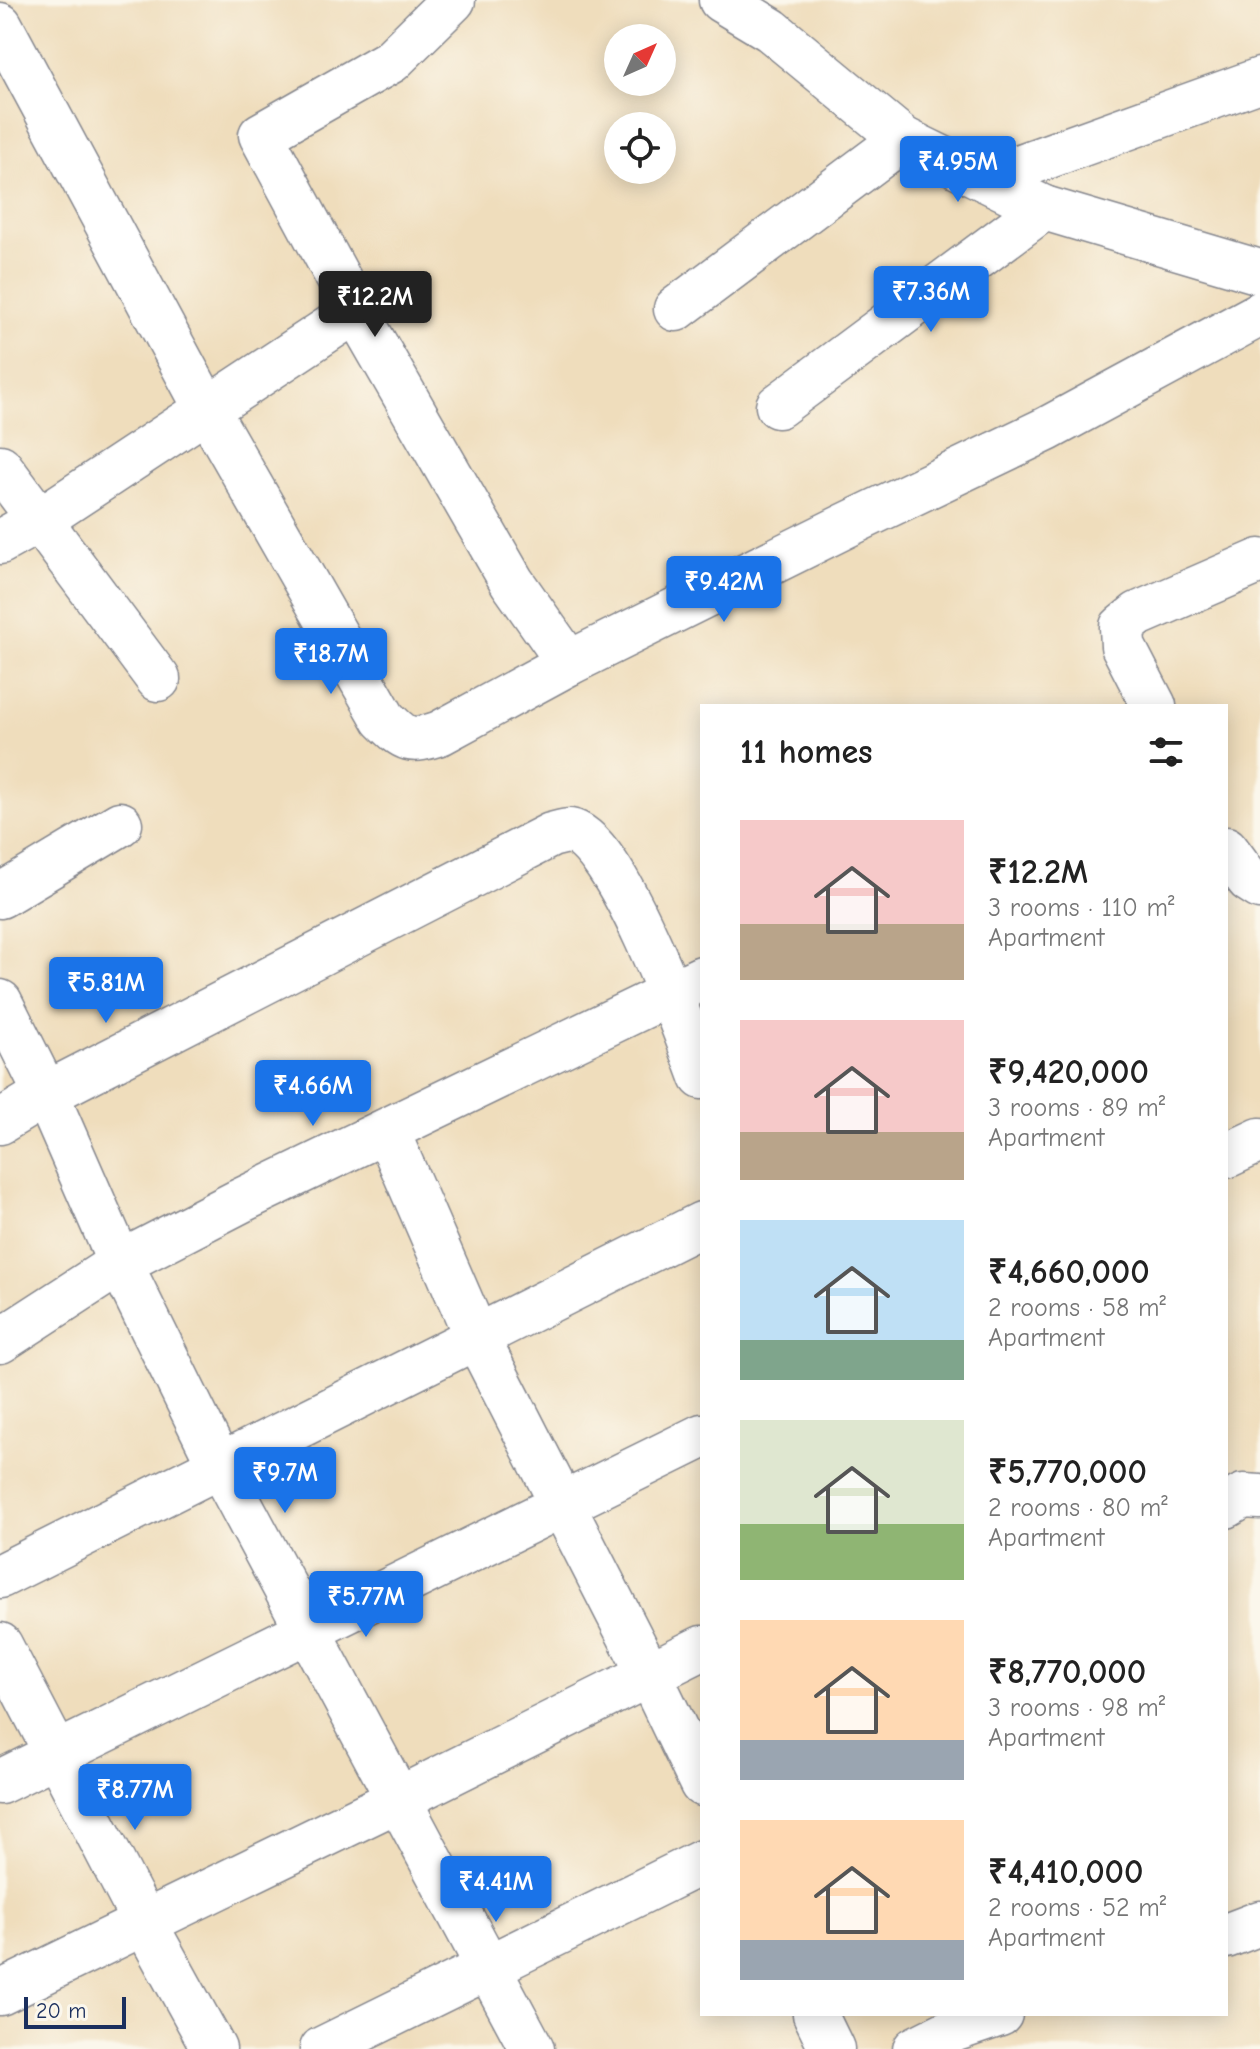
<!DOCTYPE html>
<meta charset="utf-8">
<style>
:root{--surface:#fff;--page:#f2f2f2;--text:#222;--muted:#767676;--accent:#1a73e8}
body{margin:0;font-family:"Comic Neue",sans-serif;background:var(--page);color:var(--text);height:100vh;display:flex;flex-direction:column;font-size:30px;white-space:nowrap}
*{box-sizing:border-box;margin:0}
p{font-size:26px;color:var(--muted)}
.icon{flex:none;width:44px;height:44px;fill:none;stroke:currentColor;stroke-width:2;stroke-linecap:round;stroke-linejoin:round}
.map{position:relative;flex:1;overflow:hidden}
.sheet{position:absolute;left:700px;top:704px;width:528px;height:1312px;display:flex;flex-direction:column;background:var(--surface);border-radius:0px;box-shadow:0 4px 20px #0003}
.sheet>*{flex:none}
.needle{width:52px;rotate:45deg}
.tools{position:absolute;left:604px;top:24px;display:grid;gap:16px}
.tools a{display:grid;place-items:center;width:72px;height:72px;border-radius:50%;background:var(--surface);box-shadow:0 4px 20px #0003;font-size:40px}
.scale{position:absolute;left:24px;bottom:20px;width:102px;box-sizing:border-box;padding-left:8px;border:4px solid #1b2f5e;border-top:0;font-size:22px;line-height:28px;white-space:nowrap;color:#1b2f5e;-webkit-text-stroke:6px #fbf7ec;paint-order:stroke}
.price{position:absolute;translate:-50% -68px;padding:0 18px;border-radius:8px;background:var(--accent);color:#fff;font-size:26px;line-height:52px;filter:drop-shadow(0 2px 4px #0008)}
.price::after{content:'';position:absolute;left:50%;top:48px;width:24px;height:18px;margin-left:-12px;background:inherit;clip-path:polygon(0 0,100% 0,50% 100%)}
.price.selected{background:#222;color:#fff}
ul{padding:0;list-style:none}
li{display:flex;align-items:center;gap:24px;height:200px;padding:0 40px}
li span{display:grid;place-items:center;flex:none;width:224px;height:160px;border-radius:0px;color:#555}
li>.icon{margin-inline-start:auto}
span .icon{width:96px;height:96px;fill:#fffc;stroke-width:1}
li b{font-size:34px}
h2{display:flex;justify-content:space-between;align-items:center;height:96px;padding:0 40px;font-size:34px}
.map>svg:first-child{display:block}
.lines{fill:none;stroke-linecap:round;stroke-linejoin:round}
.minor-casing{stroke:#85868d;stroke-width:47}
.minor{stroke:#fff;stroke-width:44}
</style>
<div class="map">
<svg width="1260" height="2049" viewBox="0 0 1260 2049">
<rect width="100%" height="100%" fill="#fbf7ec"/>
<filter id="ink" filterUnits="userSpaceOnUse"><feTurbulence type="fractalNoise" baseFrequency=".0125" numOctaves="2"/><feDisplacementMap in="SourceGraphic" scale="16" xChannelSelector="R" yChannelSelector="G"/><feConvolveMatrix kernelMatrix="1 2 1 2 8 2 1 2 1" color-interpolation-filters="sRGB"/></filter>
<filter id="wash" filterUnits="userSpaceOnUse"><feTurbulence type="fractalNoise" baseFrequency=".006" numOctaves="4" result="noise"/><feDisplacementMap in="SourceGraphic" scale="32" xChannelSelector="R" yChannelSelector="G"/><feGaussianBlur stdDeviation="1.8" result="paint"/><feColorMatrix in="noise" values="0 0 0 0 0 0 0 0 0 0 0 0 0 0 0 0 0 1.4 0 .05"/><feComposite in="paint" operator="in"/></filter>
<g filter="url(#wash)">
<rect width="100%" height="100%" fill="#efddbc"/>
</g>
<g filter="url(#ink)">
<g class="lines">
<g class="minor-casing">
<g id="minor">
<path d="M 721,0 L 771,30 L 903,139 L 1044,208 L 1260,272"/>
<path d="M 0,25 L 206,408 L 384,719 C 406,741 410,743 440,733 L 569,663"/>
<path d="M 985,179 L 1260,80"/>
<path d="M 676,309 L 903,139"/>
<path d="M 356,311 L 512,582 L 569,663 L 847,525 L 1047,429 L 1260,314"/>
<path d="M 778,406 L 1044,208"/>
<path d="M 0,467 L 158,679"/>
<path d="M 0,542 L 41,519 L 356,311 L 261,135 L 391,61 L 453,0"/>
<path d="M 1154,706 L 1123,646 L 1122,627 L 1138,614 L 1260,561"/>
<path d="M 1226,849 L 1249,880 L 1260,887"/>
<path d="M 0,896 L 120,824"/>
<path d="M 0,1002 L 46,1094 L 120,1263 L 220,1466 L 532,2049"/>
<path d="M 0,1122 L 46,1094 L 551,835 C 556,834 565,831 570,831 C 616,838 686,1033 702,1077"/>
<path d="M 387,1131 L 476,1336 L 649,1674 L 702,1784"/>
<path d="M 1226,1156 L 1260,1140"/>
<path d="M 0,1341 L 120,1263 L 240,1201 L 702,978"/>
<path d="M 1226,1506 L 1243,1496 L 1260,1497"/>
<path d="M 0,1576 L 702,1224"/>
<path d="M 0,1645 L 144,1922 L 214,2049"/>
<path d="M 0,1782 L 702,1436"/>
<path d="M 1226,1936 L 1260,1923"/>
<path d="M 0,1993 L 397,1800 L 702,1648"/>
<path d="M 815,2014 L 832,2049"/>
<path d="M 322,2049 L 702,1862"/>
<path d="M 915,2049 L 953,2030 L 1000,2014"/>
</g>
</g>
<use href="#minor" class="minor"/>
</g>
</g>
</svg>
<div class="tools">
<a><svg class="needle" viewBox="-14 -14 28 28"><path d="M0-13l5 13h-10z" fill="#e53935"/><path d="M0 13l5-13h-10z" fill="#767676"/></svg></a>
<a><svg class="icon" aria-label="locate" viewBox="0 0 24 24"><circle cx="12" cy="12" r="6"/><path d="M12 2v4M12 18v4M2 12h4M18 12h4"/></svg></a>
</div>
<div class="scale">20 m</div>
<b class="price" style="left:958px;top:204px">₹4.95M</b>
<b class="price" style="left:931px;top:334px">₹7.36M</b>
<b class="price selected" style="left:375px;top:339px">₹12.2M</b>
<b class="price" style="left:724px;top:624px">₹9.42M</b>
<b class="price" style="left:331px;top:696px">₹18.7M</b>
<b class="price" style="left:106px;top:1025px">₹5.81M</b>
<b class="price" style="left:313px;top:1128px">₹4.66M</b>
<b class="price" style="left:285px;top:1515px">₹9.7M</b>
<b class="price" style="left:366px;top:1639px">₹5.77M</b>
<b class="price" style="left:135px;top:1832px">₹8.77M</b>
<b class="price" style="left:496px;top:1924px">₹4.41M</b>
<section class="sheet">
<h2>11 homes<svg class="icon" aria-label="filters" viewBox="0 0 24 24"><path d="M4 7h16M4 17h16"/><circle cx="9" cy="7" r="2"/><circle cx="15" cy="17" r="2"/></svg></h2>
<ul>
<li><span style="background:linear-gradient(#f6c9c9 65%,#b9a48a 0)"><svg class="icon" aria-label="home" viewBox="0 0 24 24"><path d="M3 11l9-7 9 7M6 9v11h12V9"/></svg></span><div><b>₹12.2M</b><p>3 rooms · 110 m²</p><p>Apartment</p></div></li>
<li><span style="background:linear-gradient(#f6c9c9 70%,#b9a48a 0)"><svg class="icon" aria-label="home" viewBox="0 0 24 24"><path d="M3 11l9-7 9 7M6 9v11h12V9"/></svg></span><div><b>₹9,420,000</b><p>3 rooms · 89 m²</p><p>Apartment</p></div></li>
<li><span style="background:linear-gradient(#bfe0f5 75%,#7fa58c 0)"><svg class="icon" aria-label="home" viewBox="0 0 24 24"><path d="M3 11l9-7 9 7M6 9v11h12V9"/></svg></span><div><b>₹4,660,000</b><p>2 rooms · 58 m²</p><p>Apartment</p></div></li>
<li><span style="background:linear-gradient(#dfe7d0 65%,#8fb573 0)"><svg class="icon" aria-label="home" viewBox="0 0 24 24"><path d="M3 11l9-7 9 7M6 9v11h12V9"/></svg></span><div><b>₹5,770,000</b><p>2 rooms · 80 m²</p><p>Apartment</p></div></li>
<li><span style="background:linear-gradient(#ffd9b3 75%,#9aa5b1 0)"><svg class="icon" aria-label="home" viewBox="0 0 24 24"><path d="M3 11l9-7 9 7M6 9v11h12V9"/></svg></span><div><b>₹8,770,000</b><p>3 rooms · 98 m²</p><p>Apartment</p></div></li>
<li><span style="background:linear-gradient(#ffd9b3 75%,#9aa5b1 0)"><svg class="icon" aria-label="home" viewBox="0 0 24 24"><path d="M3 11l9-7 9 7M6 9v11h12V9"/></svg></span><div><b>₹4,410,000</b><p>2 rooms · 52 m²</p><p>Apartment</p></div></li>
</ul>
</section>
</div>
